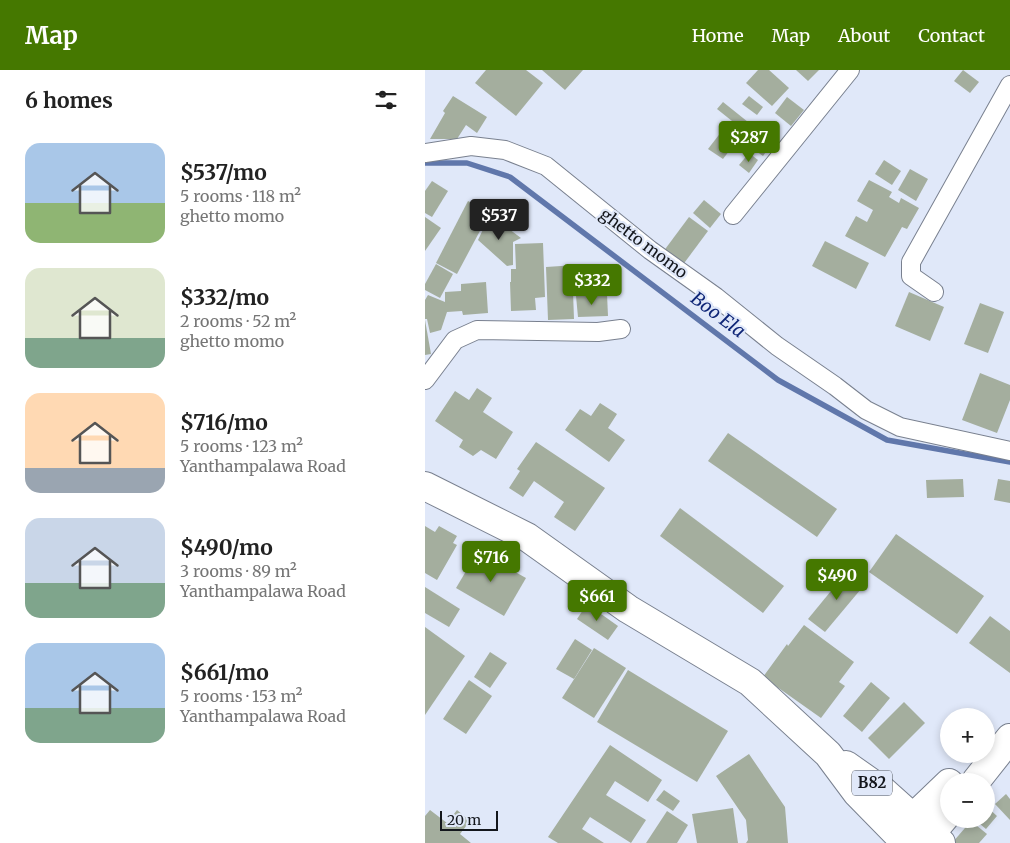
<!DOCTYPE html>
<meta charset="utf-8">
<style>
:root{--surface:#fff;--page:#f2f2f2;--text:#222;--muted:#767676;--accent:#457800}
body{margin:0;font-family:Merriweather,serif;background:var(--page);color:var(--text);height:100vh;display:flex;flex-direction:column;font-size:19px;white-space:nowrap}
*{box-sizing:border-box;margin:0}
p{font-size:16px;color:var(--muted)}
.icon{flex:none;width:28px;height:28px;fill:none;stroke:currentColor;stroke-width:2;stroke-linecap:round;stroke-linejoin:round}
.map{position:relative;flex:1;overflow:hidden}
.drawer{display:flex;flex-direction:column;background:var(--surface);width:425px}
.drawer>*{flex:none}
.tools{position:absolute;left:515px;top:638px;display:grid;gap:10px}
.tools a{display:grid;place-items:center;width:55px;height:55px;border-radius:50%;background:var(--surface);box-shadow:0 2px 8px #0003;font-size:25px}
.scale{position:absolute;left:15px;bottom:12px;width:58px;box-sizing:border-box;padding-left:5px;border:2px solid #14171d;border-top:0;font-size:14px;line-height:18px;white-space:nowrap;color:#14171d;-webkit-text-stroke:4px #e0e8f9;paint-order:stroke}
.price{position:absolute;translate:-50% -42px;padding:0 11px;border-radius:5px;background:var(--accent);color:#fff;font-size:16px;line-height:32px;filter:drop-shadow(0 1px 2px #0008)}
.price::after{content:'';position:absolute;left:50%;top:30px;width:15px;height:11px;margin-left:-8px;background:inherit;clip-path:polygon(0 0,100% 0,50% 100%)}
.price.current{background:#222;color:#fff}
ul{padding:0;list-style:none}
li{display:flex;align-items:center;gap:15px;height:125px;padding:0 25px}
li span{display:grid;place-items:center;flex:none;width:140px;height:100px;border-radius:15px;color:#555}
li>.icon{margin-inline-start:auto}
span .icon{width:60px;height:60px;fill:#fffc;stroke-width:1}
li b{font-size:21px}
h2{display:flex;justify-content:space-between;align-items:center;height:60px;padding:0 25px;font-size:21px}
header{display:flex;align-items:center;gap:30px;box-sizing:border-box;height:70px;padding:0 25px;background:var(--accent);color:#fff}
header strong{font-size:24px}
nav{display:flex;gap:28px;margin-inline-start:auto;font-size:18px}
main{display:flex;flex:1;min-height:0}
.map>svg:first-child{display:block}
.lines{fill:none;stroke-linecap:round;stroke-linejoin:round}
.stream{stroke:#6077ab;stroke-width:5.5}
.building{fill:#a4ae9e}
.minor-casing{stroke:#79808f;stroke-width:20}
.primary-casing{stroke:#79808f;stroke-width:30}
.minor{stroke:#fff;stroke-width:18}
.primary{stroke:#fff;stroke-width:28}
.labels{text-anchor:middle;stroke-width:4.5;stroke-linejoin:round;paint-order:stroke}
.shield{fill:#e0e8f9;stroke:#51565f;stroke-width:1}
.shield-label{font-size:15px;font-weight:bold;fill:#14171d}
.street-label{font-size:16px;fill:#14171d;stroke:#e0e8f9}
.water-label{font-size:18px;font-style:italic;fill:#0f2677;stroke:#e0e8f9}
</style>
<header>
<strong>Map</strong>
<nav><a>Home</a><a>Map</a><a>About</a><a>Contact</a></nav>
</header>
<main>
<section class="drawer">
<h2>6 homes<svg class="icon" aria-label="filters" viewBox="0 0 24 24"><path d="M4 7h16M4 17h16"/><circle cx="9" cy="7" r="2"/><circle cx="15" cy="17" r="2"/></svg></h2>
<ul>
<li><span style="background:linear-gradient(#a9c7e8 60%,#8fb573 0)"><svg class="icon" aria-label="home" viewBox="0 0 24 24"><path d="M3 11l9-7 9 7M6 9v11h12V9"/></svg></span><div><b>$537/mo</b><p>5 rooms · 118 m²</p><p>ghetto momo</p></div></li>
<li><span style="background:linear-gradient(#dfe7d0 70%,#7fa58c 0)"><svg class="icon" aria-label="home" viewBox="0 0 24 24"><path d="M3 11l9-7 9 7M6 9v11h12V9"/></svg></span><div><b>$332/mo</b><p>2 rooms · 52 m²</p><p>ghetto momo</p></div></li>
<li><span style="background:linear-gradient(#ffd9b3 75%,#9aa5b1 0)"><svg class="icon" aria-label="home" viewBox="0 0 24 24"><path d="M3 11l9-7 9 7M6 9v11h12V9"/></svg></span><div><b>$716/mo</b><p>5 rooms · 123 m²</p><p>Yanthampalawa Road</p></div></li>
<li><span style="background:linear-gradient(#c9d6e8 65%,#7fa58c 0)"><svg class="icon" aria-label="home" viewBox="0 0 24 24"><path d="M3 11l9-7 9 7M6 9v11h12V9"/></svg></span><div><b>$490/mo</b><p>3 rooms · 89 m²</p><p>Yanthampalawa Road</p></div></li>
<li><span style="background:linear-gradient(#a9c7e8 65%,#7fa58c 0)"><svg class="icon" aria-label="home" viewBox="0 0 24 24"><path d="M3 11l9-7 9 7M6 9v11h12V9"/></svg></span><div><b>$661/mo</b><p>5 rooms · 153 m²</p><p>Yanthampalawa Road</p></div></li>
</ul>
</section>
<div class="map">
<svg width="585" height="773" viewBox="0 0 585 773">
<rect width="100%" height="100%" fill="#e0e8f9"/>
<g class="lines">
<path class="stream" d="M 0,93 L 42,93 L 85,107 L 353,310 L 462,370 L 585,392"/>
</g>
<g class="building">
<path d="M 61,0 L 101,0 L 118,13 L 91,46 L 50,13 Z"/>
<path d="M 117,0 L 158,0 L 140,20 Z"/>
<path d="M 333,0 L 344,0 L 364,18 L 347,36 L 321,13 Z"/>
<path d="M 371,0 L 394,0 L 383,11 Z"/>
<path d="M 538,0 L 554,12 L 545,23 L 529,11 Z"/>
<path d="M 28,26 L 62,47 L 52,63 L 41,55 L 32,69 L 5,69 L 20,43 L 18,41 Z"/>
<path d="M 324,26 L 338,37 L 332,45 L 317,34 Z"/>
<path d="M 362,27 L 379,40 L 366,56 L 350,43 Z"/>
<path d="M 298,32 L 323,52 L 317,59 L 292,39 Z"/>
<path d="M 300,57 L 314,68 L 298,89 L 283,79 Z"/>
<path d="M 332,59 L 349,71 L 338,86 L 321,74 Z"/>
<path d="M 324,83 L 333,90 L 324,103 L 314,95 Z"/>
<path d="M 459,90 L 476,101 L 467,115 L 450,104 Z"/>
<path d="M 485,99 L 503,109 L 491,131 L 473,120 Z"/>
<path d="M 444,110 L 467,122 L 464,127 L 474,133 L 476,128 L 494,138 L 482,159 L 477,157 L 460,187 L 420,166 L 431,146 L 442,152 L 448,140 L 432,131 Z"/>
<path d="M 7,111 L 23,121 L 7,147 L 0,143 L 0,121 Z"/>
<path d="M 279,130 L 296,144 L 285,158 L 268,143 Z"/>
<path d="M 43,131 L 65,142 L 32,204 L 11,193 Z"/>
<path d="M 0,147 L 16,158 L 0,181 Z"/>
<path d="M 264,147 L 283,161 L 257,196 L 238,182 Z"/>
<path d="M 63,149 L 80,156 L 96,168 L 88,172 L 88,195 L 82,196 L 53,170 Z"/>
<path d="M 400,171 L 444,193 L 431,219 L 387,196 Z"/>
<path d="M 118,173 L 120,227 L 110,228 L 111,240 L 86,241 L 85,212 L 86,212 L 86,199 L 91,199 L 90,174 Z"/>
<path d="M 11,194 L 28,204 L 15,228 L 0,220 L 0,214 Z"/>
<path d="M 151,195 L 152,222 L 148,222 L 149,249 L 123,250 L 121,197 Z"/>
<path d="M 61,212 L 63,243 L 38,245 L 37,241 L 22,242 L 16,260 L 5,263 L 2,249 L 0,249 L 0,230 L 3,225 L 20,232 L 20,222 L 36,221 L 36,214 Z"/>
<path d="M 484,222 L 519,237 L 505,271 L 470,256 Z"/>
<path d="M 182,224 L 183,246 L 153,247 L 151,226 Z"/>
<path d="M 555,233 L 579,242 L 563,283 L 539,274 Z"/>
<path d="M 0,250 L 6,284 L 0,285 Z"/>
<path d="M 555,303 L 585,315 L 585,330 L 572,363 L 537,350 Z"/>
<path d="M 52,318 L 67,328 L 58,342 L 88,362 L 71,389 L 56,380 L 48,386 L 34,377 L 38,370 L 10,351 L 30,321 L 44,330 Z"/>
<path d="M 175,333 L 192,344 L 183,358 L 200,370 L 184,392 L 140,360 L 155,339 L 166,346 Z"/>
<path d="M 303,363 L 412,439 L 392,467 L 283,391 Z"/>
<path d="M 111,372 L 180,418 L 150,461 L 129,447 L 139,432 L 109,411 L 98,427 L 84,418 L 95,401 L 92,399 Z"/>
<path d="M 538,409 L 539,427 L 502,428 L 501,410 Z"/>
<path d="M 573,409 L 585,411 L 585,433 L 569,430 Z"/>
<path d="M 255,438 L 359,516 L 338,543 L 235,466 Z"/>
<path d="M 0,456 L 10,462 L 14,456 L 32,466 L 28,473 L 32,475 L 12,510 L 0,503 Z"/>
<path d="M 471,464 L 559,526 L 532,564 L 444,502 Z"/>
<path d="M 53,481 L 101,508 L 79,546 L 31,518 Z"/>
<path d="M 424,499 L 441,513 L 400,562 L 383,549 Z"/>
<path d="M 0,517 L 35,539 L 24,557 L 0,543 Z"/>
<path d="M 162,534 L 193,556 L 183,570 L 152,549 Z"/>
<path d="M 565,546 L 585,561 L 585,603 L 544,573 Z"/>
<path d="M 379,555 L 429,592 L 414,612 L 420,616 L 396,648 L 338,607 L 362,574 L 363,576 Z"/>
<path d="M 0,557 L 40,586 L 0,645 Z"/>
<path d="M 150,569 L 167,580 L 149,609 L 131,599 Z"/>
<path d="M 169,578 L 201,598 L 169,648 L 137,628 Z"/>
<path d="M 65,582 L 82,593 L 65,618 L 49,607 Z"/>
<path d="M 203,600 L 303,661 L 272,712 L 172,652 Z"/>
<path d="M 44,610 L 67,626 L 41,664 L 18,649 Z"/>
<path d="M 446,612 L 465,628 L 437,662 L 418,646 Z"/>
<path d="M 479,632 L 500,653 L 464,689 L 443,668 Z"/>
<path d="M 185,675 L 237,710 L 223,732 L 190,711 L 181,725 L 221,750 L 206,773 L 165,747 L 157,759 L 179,773 L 133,773 L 123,767 Z"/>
<path d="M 324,684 L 360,737 L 363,773 L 321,773 L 323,770 L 321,750 L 291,706 Z"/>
<path d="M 239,720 L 255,731 L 248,741 L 231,730 Z"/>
<path d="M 581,724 L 585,729 L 585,750 L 570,734 Z"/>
<path d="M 561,736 L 572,746 L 561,759 L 549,749 L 561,749 Z"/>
<path d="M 308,738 L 313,773 L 272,773 L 267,744 Z"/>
<path d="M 5,740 L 22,753 L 32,740 L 45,751 L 35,764 L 46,773 L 0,773 L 0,746 Z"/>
<path d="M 242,741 L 263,755 L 252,773 L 221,773 Z"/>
<path d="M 546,751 L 562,764 L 554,773 L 527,773 Z"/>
</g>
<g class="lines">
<g class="minor-casing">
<g id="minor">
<path d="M 0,83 L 46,76 L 80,80 L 121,96 L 225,180 L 291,227 L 352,276 L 410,316 L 441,340 L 475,357 L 585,381"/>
<path d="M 308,145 L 425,0"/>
<path d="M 509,222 L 486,206 L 486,192 L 585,15"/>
<path d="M 0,310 L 30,270 L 52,260 L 173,262 L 196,259"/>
</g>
</g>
<g class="primary-casing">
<g id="primary">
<path d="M 0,416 L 102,467 L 203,539 L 325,612 L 403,684 L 432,723 L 481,773"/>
<path d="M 421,695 L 458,721 L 516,773"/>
<path d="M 551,711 L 585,668"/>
<path d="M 475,760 L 524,713"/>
<path d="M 498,773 L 524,742"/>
</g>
</g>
<use href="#minor" class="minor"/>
<use href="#primary" class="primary"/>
</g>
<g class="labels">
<rect class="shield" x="427" y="700.5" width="40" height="25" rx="4"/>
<g class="shield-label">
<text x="447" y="718">B82</text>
</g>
<g class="street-label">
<text transform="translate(219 173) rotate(37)" y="6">ghetto momo</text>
</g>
<g class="water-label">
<text transform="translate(293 245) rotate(37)" y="6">Boo Ela</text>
</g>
</g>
</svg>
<div class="tools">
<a>+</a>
<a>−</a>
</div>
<div class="scale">20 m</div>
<b class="price" style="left:324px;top:93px">$287</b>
<b class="price current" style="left:74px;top:171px">$537</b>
<b class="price" style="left:167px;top:236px">$332</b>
<b class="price" style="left:66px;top:513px">$716</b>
<b class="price" style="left:412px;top:531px">$490</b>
<b class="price" style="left:172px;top:552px">$661</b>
</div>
</main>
